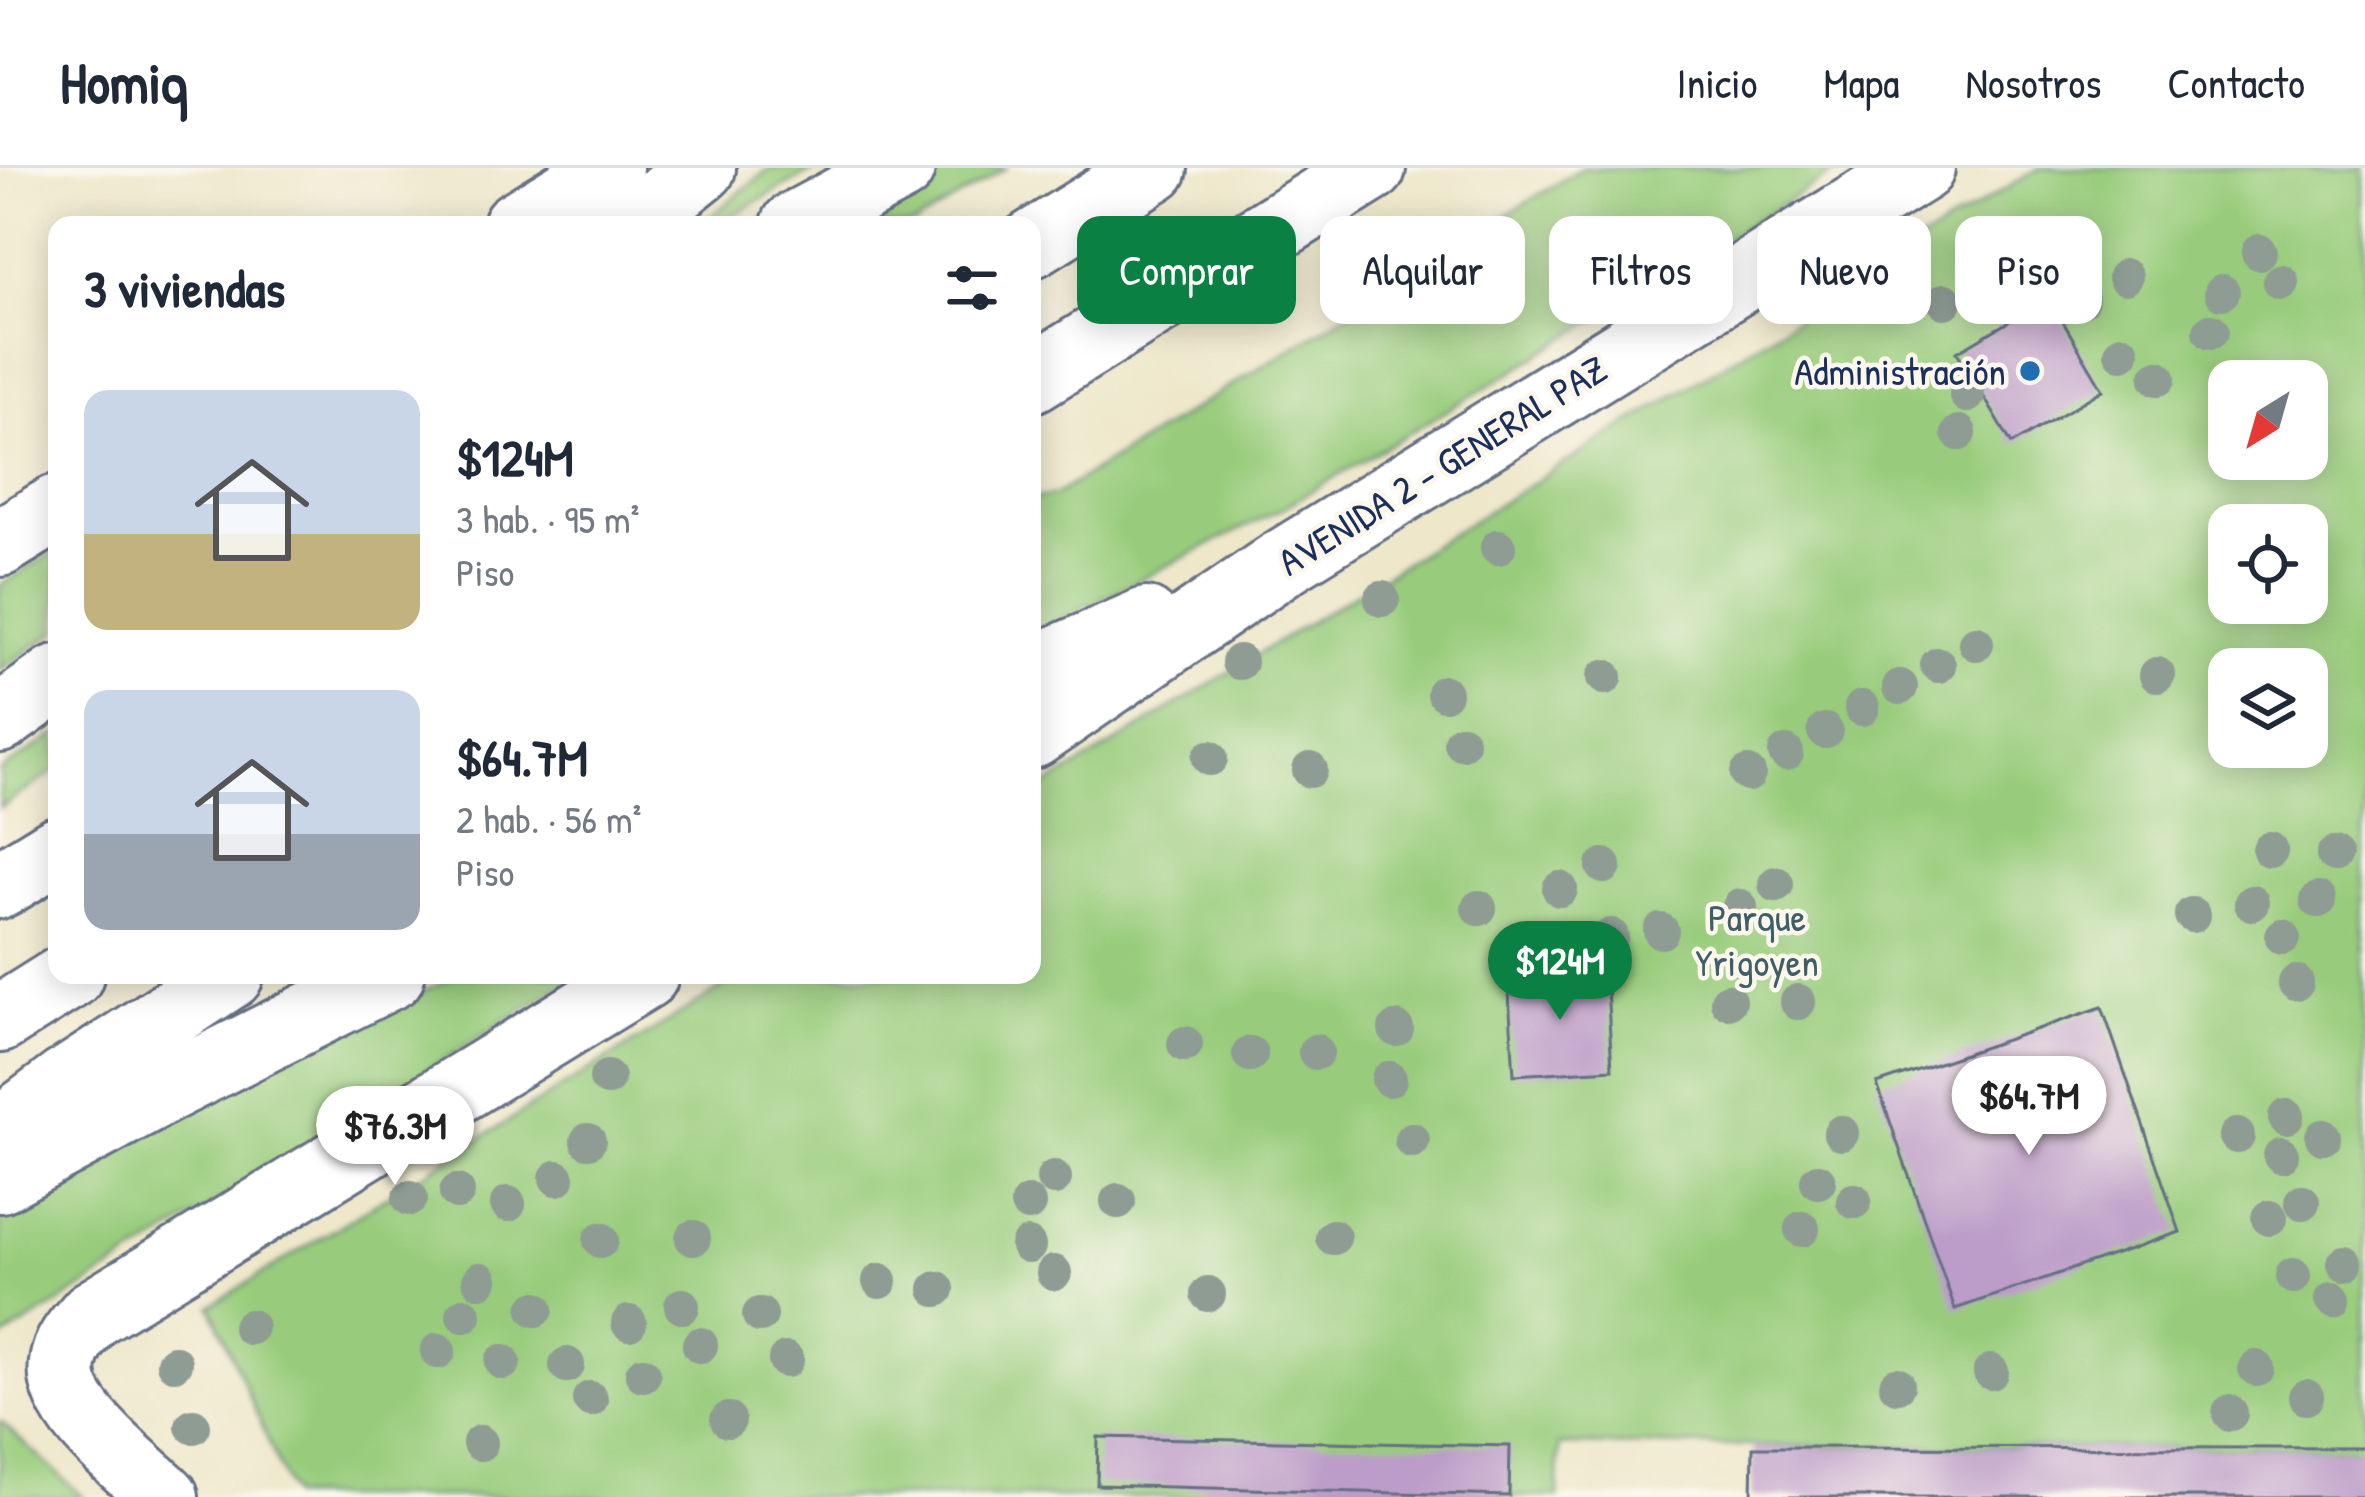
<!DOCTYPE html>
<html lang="es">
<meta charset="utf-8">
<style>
:root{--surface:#fff;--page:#f2f2f3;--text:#1f2937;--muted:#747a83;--line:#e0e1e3;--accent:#0b8043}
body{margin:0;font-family:"Patrick Hand",sans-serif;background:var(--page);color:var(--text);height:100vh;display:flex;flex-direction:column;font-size:45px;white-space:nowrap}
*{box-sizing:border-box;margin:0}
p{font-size:39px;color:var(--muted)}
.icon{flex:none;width:66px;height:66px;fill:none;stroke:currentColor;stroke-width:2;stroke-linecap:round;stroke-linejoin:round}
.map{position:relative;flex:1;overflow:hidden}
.sheet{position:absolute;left:48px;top:48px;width:993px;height:768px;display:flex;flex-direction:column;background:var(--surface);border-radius:24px;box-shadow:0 6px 30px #0003}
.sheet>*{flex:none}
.banner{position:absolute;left:1077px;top:48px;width:1107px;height:108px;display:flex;gap:24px}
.needle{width:78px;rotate:217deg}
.fabs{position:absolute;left:2208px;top:192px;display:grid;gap:24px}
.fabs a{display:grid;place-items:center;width:120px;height:120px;border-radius:24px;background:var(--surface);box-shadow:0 6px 30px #0003;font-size:60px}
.price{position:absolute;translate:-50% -102px;padding:0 27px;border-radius:42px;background:#fff;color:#222;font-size:39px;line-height:78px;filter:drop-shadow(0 3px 6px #0008)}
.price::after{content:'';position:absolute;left:50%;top:72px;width:36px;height:27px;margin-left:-18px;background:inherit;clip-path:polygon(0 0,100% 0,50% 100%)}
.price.on{background:var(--accent);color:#fff}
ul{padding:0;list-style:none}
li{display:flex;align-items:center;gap:36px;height:300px;padding:0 36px}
li span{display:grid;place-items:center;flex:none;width:336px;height:240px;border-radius:24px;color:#555}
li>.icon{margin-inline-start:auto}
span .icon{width:144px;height:144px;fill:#fffc;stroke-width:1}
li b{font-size:51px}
h2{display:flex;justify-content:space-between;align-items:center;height:144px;padding:0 36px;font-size:51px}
.tag{padding:0 42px;border-radius:24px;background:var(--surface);box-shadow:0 6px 30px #0003;font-size:42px;line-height:108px}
.tag.on{background:var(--accent);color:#fff}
header{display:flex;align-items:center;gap:72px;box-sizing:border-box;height:168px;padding:0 60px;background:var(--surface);border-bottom:3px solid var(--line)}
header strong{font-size:57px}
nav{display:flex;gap:66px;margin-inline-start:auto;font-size:42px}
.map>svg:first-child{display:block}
.green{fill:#98cc7c;stroke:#5a7e6d;stroke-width:3;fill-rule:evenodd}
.building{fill:#bc9cc8}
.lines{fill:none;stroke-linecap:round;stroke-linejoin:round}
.minor-casing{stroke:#656f84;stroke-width:72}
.tertiary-casing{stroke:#656f84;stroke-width:72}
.motorway-casing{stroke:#656f84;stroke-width:72}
.minor{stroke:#fff;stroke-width:66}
.tertiary{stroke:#fff;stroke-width:66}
.motorway{stroke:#fff;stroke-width:66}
.tree{fill:#8e9c94}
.poi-dot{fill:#1f6fb2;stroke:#fbf7ec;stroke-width:4.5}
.labels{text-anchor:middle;stroke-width:9;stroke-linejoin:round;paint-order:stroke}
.poi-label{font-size:39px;fill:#1b2f5e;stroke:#fbf7ec;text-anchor:end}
.street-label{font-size:39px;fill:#1b2f5e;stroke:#fbf7ec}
.park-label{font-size:39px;fill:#405e67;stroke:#fbf7ec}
</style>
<header>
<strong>Homiq</strong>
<nav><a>Inicio</a><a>Mapa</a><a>Nosotros</a><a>Contacto</a></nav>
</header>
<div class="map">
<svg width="2365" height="1329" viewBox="0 0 2365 1329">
<rect width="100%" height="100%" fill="#fbf7ec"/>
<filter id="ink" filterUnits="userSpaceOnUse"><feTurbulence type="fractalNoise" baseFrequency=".00833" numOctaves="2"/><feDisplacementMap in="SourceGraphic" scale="24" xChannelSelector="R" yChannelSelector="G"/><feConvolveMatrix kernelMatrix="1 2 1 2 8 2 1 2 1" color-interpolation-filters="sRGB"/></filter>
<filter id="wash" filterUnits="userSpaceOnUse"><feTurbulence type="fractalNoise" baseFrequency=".004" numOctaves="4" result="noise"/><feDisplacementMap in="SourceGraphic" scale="48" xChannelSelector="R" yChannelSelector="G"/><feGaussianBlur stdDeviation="2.7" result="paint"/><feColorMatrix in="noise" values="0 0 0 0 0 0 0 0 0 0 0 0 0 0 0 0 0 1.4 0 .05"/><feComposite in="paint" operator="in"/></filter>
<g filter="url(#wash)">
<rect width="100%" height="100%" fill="#eee7ca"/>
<g class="green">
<path d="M 770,0 L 818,0 L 715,57 L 700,57 Z"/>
<path d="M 934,0 L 1006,0 L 914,57 L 834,57 Z"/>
<path d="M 1582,0 L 1841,0 L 1508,206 L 1279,342 L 1032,465 L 1032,331 L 1055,327 Z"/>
<path d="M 2039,0 L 2365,0 L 2365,1280 L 1559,1277 L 1558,1329 L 292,1329 L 211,1138 L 743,807 L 1032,807 L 1032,627 ZM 2229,213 L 2307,213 L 2307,291 L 2229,291 ZM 2229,357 L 2307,357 L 2307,435 L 2229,435 ZM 2229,501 L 2307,501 L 2307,579 L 2229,579 Z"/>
<path d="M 57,382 L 57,463 L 0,502 L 0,417 Z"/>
<path d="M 57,566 L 57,602 L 0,640 L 0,603 Z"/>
<path d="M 459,807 L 578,807 L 0,1172 L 0,1045 L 322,869 Z"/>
<path d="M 0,1253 L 83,1329 L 0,1329 Z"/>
</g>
<g id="blocks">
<g class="building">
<path d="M 2049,130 L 2103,222 L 2012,276 L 1957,184 Z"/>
<path d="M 1606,803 L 1612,901 L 1514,907 L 1508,810 Z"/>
<path d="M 2102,839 L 2180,1064 L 1955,1141 L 1877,916 Z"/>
<path d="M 1098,1269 L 1510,1278 L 1509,1328 L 1097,1317 Z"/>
<path d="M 1753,1279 L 2365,1280 L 2365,1329 L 1752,1329 Z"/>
</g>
</g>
</g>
<g filter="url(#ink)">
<use href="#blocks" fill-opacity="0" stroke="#656f84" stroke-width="3"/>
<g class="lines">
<g class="minor-casing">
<g id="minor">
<path d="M 516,57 L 609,0"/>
<path d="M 0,375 L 57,340"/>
</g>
</g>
<g class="tertiary-casing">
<g id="tertiary">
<path d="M 630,57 L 702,0"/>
<path d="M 1032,502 L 1146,453"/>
<path d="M 0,551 L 57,510"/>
<path d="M 1032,567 L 1282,395 L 1921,0"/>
<path d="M 0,1011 L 166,921 L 391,807"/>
<path d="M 165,1329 C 134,1299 55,1242 63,1195 C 66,1174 79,1161 92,1146 L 645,807"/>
</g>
</g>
<g class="motorway-casing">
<g id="motorway">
<path d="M 795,57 L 901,0"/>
<path d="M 1032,76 L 1154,0"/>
<path d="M 1032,211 L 1372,0"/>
<path d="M 0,717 L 57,682"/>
<path d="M 0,851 L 70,807"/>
<path d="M 0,963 L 64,915 L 230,807"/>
</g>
</g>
<use href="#minor" class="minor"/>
<use href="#tertiary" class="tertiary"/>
<use href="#motorway" class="motorway"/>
</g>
<g class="tree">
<circle cx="2259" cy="84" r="18"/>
<circle cx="2066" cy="88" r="18"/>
<circle cx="2125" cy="109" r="18"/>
<circle cx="2281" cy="114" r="18"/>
<circle cx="2222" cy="124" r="18"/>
<circle cx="1995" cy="131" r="18"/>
<circle cx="2081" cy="132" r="18"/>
<circle cx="1945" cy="133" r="18"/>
<circle cx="2211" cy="163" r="18"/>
<circle cx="2122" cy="184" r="18"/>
<circle cx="2158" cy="210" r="18"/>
<circle cx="1967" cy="227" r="18"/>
<circle cx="1959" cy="265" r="18"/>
<circle cx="1498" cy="379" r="18"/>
<circle cx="1382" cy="431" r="18"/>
<circle cx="1976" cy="475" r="18"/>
<circle cx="1239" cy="494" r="18"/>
<circle cx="1938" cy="497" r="18"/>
<circle cx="2157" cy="507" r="18"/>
<circle cx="1605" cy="509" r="18"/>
<circle cx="1900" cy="519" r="18"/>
<circle cx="1444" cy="525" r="18"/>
<circle cx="1862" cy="540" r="18"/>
<circle cx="1825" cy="563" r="18"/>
<circle cx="1461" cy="574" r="18"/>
<circle cx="1786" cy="585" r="18"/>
<circle cx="1210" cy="590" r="18"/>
<circle cx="1310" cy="602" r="18"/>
<circle cx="1748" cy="606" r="18"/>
<circle cx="2270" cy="682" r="18"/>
<circle cx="2334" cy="687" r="18"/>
<circle cx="1604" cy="698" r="18"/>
<circle cx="1776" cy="716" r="18"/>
<circle cx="1560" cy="721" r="18"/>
<circle cx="2318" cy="732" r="18"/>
<circle cx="2252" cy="735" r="18"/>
<circle cx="1740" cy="739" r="18"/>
<circle cx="1479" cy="740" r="18"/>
<circle cx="2192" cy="747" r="18"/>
<circle cx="1661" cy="763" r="18"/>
<circle cx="1611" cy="768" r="18"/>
<circle cx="2283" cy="769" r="18"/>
<circle cx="1566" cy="787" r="18"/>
<circle cx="2296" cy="815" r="18"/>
<circle cx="1728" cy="833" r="18"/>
<circle cx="1798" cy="834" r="18"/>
<circle cx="1396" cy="861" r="18"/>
<circle cx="1185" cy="876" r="18"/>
<circle cx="1316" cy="884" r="18"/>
<circle cx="1250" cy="886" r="18"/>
<circle cx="607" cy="910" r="18"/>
<circle cx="1389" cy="911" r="18"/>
<circle cx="2286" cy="949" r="18"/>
<circle cx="1841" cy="965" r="18"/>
<circle cx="2237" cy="968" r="18"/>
<circle cx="2323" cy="969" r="18"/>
<circle cx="1412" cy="972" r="18"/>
<circle cx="588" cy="973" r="18"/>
<circle cx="2281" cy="987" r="18"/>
<circle cx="557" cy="1010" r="18"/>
<circle cx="1054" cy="1010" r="18"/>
<circle cx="1818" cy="1013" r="18"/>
<circle cx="457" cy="1024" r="18"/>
<circle cx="410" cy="1030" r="18"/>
<circle cx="1118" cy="1033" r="18"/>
<circle cx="1854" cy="1033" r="18"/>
<circle cx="2302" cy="1034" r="18"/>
<circle cx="508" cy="1036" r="18"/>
<circle cx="1028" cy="1036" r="18"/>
<circle cx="2269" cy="1050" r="18"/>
<circle cx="1802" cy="1061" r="18"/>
<circle cx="1333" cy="1069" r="18"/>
<circle cx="693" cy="1070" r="18"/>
<circle cx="601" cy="1072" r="18"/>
<circle cx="1028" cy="1078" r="18"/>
<circle cx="2345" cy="1095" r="18"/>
<circle cx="1054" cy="1105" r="18"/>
<circle cx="2293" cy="1108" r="18"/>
<circle cx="480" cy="1112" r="18"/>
<circle cx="880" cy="1113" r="18"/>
<circle cx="937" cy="1121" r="18"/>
<circle cx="1208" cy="1126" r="18"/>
<circle cx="2333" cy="1131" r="18"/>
<circle cx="682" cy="1138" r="18"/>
<circle cx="536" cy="1141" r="18"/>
<circle cx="464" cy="1147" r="18"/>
<circle cx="760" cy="1147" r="18"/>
<circle cx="629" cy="1155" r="18"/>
<circle cx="250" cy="1159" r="18"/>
<circle cx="700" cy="1177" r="18"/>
<circle cx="438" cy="1183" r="18"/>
<circle cx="786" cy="1192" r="18"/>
<circle cx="503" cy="1194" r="18"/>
<circle cx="174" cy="1195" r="18"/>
<circle cx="567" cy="1197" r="18"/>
<circle cx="2256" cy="1200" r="18"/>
<circle cx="1991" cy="1204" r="18"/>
<circle cx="643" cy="1206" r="18"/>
<circle cx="1897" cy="1217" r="18"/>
<circle cx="2306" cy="1229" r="18"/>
<circle cx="590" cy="1231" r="18"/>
<circle cx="2230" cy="1245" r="18"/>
<circle cx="728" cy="1252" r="18"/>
<circle cx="193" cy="1258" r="18"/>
<circle cx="480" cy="1275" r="18"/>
</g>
</g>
<circle class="poi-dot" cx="2030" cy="203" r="12"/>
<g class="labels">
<g class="poi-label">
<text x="2006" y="217">Administración</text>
</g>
<g class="street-label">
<text transform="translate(1442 297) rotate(-32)" y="14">AVENIDA 2 - GENERAL PAZ</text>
</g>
<g class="park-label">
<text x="1757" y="763">Parque<tspan x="1757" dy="45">Yrigoyen</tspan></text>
</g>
</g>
</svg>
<div class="fabs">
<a><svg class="needle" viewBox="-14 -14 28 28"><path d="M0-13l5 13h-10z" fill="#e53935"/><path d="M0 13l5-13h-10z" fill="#747a83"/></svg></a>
<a><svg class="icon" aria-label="locate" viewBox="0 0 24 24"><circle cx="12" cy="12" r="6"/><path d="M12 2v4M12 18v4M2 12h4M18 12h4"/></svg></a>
<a><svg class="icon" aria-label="layers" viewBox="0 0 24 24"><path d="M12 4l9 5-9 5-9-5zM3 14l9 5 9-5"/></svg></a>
</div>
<b class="price on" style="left:1560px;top:855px">$124M</b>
<b class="price" style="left:2029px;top:990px">$64.7M</b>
<b class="price" style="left:395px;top:1020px">$76.3M</b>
<div class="banner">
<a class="tag on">Comprar</a>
<a class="tag">Alquilar</a>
<a class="tag">Filtros</a>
<a class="tag">Nuevo</a>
<a class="tag">Piso</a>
</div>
<section class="sheet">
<h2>3 viviendas<svg class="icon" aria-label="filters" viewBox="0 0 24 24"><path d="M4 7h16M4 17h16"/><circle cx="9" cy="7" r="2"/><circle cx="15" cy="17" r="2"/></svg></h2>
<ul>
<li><span style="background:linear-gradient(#c9d6e8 60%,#c2b280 0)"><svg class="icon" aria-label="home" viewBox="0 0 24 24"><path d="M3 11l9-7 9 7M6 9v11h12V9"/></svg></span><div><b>$124M</b><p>3 hab. · 95 m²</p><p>Piso</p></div></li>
<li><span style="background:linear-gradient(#c9d6e8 60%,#9aa5b1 0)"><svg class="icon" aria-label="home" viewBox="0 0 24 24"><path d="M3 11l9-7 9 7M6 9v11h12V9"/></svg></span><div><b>$64.7M</b><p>2 hab. · 56 m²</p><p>Piso</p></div></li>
</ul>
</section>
</div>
